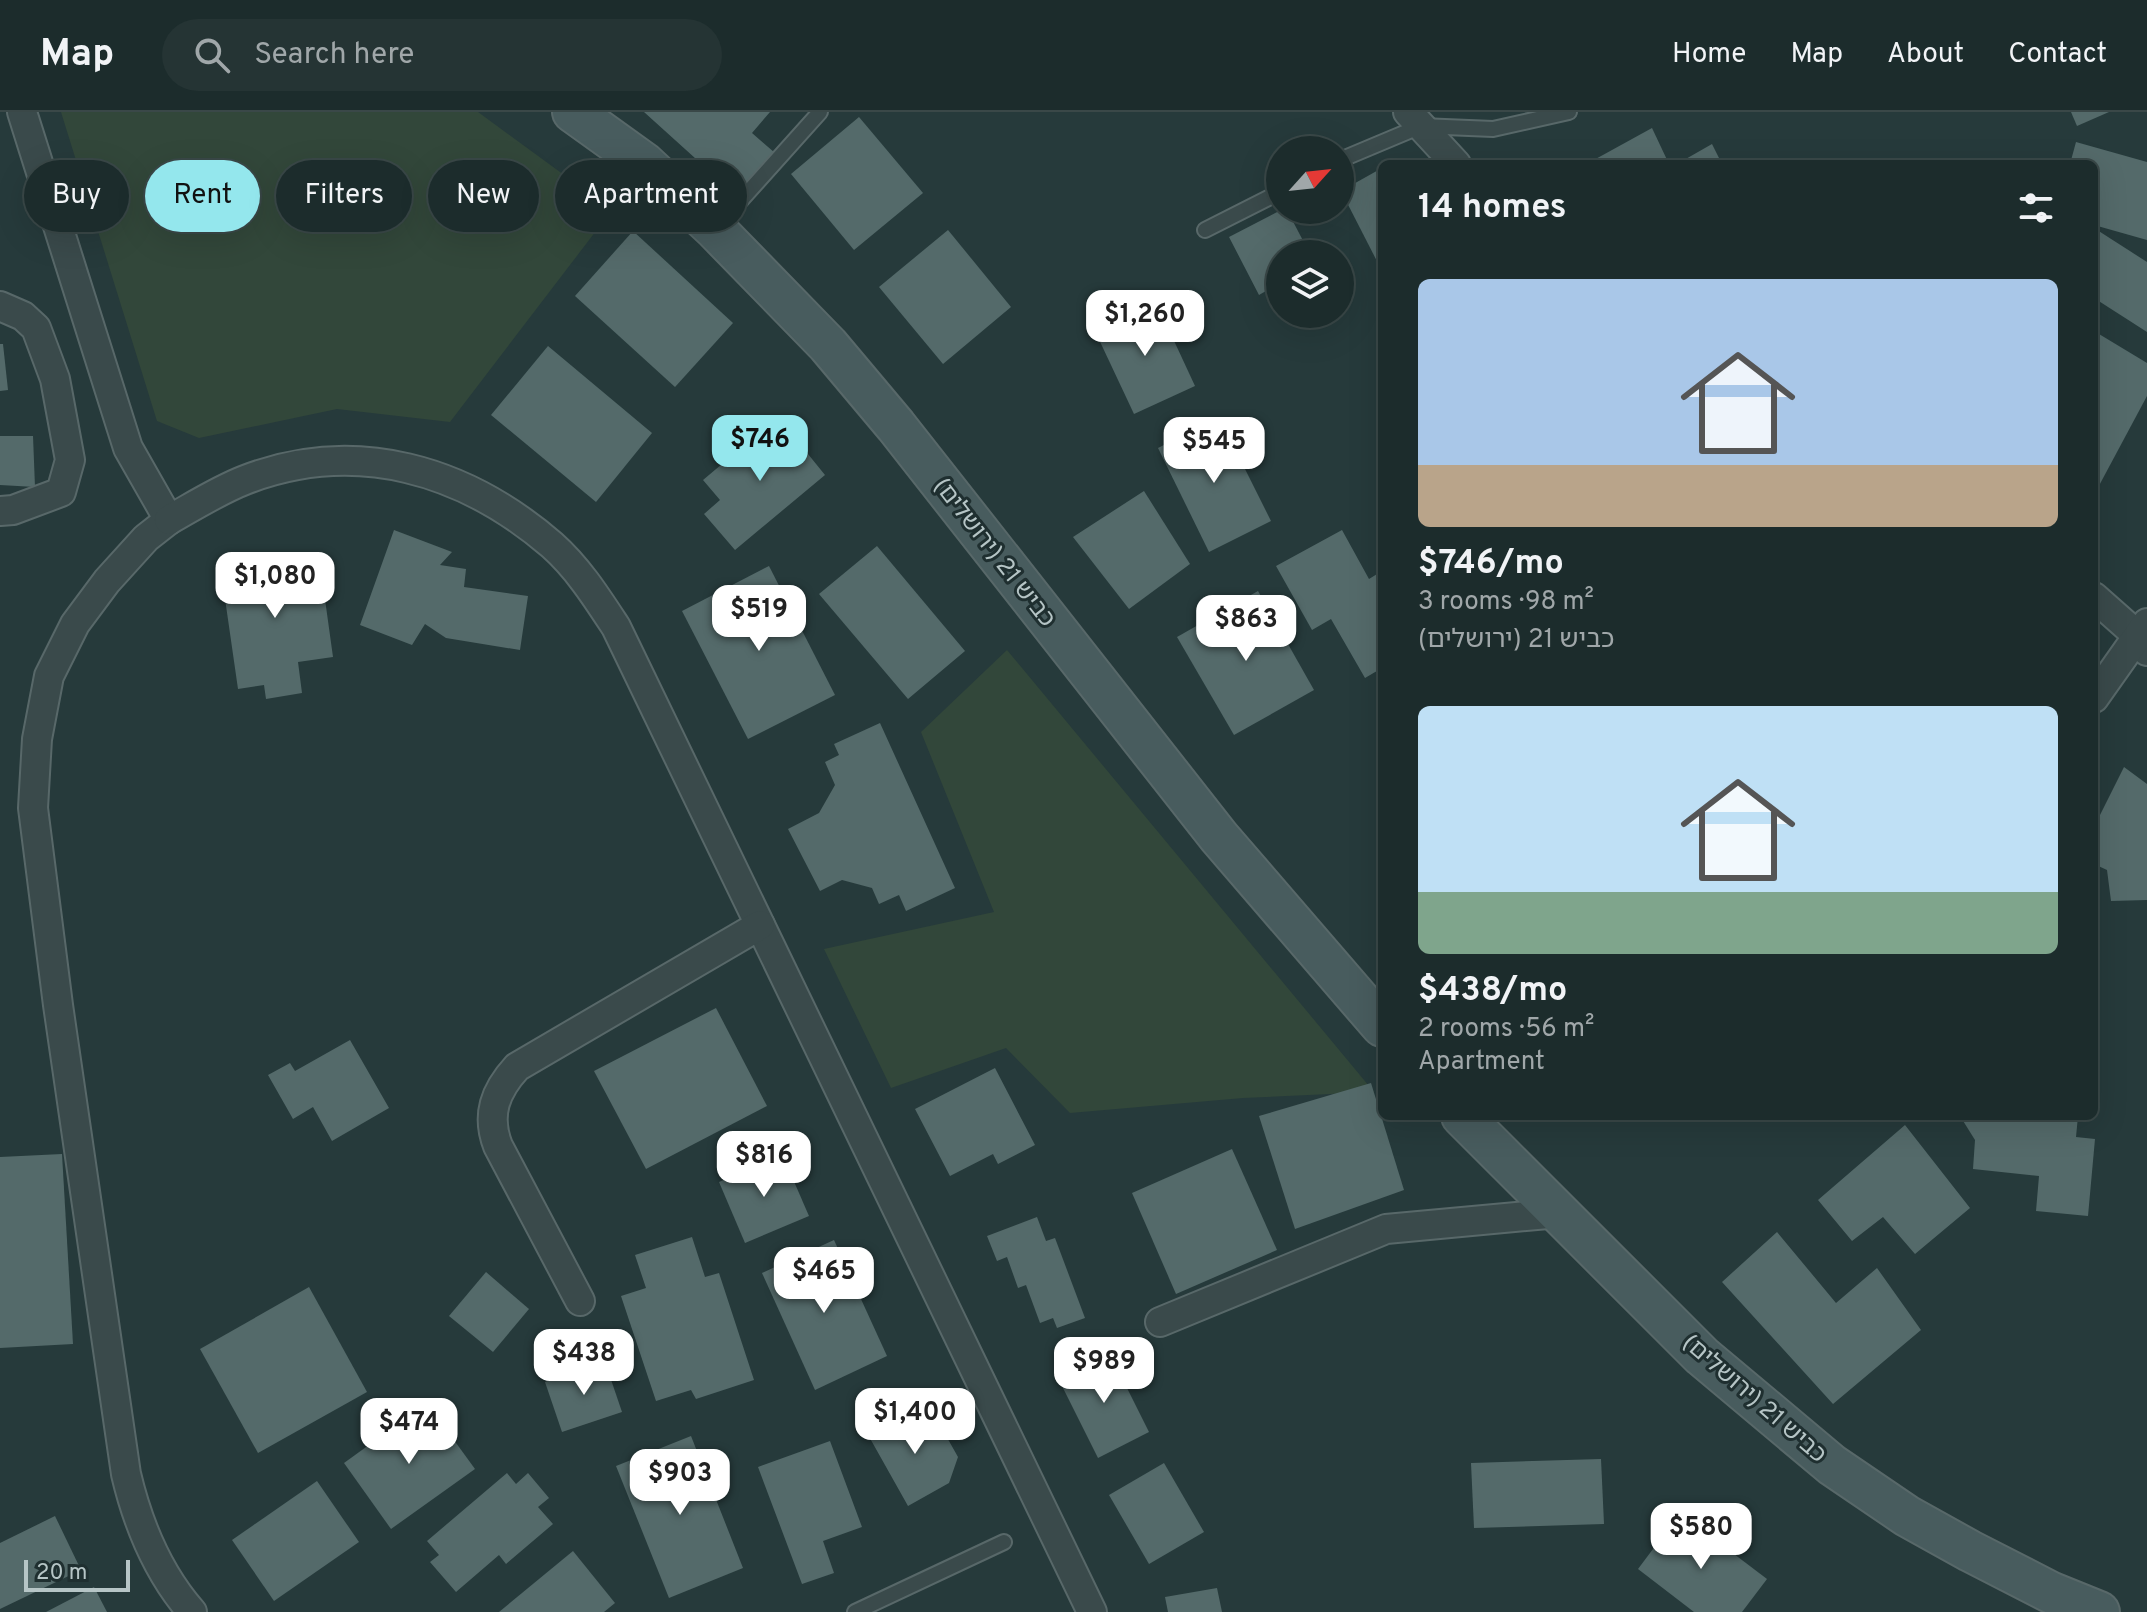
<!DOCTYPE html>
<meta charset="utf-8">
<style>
:root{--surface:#1c2c2c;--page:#253434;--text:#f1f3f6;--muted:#a0a7a9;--line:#3a4848;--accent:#94e7ed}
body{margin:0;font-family:Overpass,"Noto Sans Hebrew",sans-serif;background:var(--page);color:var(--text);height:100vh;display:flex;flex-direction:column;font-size:30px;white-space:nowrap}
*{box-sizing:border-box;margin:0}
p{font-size:26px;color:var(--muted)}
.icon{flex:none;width:44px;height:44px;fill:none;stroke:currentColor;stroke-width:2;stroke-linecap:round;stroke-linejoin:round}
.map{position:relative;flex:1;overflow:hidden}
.side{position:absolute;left:1378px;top:48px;width:720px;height:960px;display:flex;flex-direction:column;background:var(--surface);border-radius:12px;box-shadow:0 8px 32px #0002,0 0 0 2px var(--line)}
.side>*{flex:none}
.guide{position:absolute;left:24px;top:48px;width:760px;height:72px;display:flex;gap:16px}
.needle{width:52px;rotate:63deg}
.buttons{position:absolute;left:1266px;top:24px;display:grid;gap:16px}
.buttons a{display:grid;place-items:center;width:88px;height:88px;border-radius:50%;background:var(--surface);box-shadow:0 8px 32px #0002,0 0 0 2px var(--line);font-size:40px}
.scale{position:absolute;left:24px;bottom:20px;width:106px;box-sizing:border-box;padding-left:8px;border:4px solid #b6c5c6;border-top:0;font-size:22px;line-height:28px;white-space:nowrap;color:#b6c5c6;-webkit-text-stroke:6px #1f2f30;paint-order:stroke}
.price{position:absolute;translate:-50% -68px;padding:0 18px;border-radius:16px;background:#fff;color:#222;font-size:26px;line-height:52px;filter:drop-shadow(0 2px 4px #0008)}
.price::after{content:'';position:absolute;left:50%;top:48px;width:24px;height:18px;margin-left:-12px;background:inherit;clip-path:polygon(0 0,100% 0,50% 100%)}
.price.current{background:var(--accent);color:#111}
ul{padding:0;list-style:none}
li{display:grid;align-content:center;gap:16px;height:424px;padding:0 40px}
li span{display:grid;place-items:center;height:248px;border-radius:12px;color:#555}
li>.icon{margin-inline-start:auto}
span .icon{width:144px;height:144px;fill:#fffc;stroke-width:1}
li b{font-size:34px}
h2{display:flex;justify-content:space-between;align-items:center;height:96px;padding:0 40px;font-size:34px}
.chip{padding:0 28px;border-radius:36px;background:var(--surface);box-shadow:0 8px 32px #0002,0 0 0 2px var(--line);font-size:28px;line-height:72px}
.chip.current{background:var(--accent);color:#111}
header{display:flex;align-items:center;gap:48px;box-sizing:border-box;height:112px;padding:0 40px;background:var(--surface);border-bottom:2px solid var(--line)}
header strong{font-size:38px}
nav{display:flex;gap:44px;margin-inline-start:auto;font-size:28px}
.search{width:560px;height:72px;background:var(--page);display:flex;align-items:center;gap:20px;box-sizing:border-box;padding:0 28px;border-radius:44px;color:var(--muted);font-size:30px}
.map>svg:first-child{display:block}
.green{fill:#32473a}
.building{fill:#546a6a}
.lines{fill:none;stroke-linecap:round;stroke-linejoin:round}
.lane-casing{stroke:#586869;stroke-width:18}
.street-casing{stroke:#586869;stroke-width:32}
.secondary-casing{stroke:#586869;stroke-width:44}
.lane{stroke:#3a4a4b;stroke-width:14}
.street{stroke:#3a4a4b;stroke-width:28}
.secondary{stroke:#485c5e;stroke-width:40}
.labels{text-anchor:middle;stroke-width:6;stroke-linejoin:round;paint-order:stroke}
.street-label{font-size:24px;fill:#b6c5c6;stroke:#1f2f30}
</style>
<header>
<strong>Map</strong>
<div class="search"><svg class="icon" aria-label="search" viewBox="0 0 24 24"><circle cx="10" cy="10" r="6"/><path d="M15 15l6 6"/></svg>Search here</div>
<nav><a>Home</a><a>Map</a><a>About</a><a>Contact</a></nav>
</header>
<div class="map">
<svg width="2147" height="1500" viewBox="0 0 2147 1500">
<rect width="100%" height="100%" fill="#263a3b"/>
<g class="green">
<path d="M 61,0 L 478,0 L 612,98 L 450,310 L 337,297 L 199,326 L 157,309 Z"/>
<path d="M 1007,538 L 1374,980 L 1243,986 L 1070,1001 L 1006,936 L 891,976 L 824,837 L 994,800 L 921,620 Z"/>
</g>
<g class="building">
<path d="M 644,0 L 770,0 L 752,21 L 775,41 L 737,84 Z"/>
<path d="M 2071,0 L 2109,0 L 2077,14 Z"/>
<path d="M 859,5 L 923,81 L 854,138 L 791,62 Z"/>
<path d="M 1652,16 L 1669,52 L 1594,52 L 1592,49 Z"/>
<path d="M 2076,30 L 2147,50 L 2147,128 L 2094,113 L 2094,52 L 2070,52 Z"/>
<path d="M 1712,32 L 1722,52 L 1677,52 Z"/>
<path d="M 1382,56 L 1382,159 L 1341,79 Z"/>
<path d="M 1281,98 L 1287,98 L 1310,142 L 1280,142 L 1280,171 L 1259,183 L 1229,125 Z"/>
<path d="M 2094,116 L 2147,150 L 2147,220 L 2094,186 Z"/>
<path d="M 948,118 L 1011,195 L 943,252 L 879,175 Z"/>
<path d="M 633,119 L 733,211 L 675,275 L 575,184 Z"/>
<path d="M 1156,190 L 1195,274 L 1134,302 L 1095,219 Z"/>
<path d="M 2094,219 L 2147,251 L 2147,284 L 2094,383 Z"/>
<path d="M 0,232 L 3,232 L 8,278 L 0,279 Z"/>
<path d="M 548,234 L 652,321 L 596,390 L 491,303 Z"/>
<path d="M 778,305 L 825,363 L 735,438 L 704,402 L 720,388 L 703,368 Z"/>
<path d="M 1219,305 L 1271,409 L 1209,440 L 1158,336 Z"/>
<path d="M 0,324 L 33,324 L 35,375 L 0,373 Z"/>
<path d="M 1144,379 L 1190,452 L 1129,497 L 1073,425 Z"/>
<path d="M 394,418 L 452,440 L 440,453 L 466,457 L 464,475 L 528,484 L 520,538 L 446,526 L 425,512 L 412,533 L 360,513 Z"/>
<path d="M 1342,418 L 1369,467 L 1382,459 L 1382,556 L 1365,566 L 1331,507 L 1312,518 L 1276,454 Z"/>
<path d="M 877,434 L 965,539 L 908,587 L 819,482 Z"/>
<path d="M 257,440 L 258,452 L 319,444 L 333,545 L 298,550 L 302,581 L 266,587 L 264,573 L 238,577 L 219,445 Z"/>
<path d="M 769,454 L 835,583 L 748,627 L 682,499 Z"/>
<path d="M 1258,479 L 1314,578 L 1234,623 L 1177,525 Z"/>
<path d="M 880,611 L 955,776 L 906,799 L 899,783 L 879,792 L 872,776 L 842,768 L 820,779 L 788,717 L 819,701 L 835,673 L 825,650 L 839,643 L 834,632 Z"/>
<path d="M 2124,655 L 2147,672 L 2147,788 L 2111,789 L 2107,758 L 2094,752 L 2094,715 Z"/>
<path d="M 716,896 L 767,994 L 646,1057 L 594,959 Z"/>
<path d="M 350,928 L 389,996 L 332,1029 L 313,995 L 293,1007 L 268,963 L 290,951 L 295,959 Z"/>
<path d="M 995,956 L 1035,1033 L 998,1052 L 993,1042 L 950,1064 L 915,997 Z"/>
<path d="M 1371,971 L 1404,1078 L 1295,1117 L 1259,1004 Z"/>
<path d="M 1960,1004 L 2078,1004 L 2076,1025 L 2095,1027 L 2088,1104 L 2036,1099 L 2039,1064 L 1973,1057 L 1975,1028 Z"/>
<path d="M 1905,1013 L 1970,1096 L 1915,1142 L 1883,1105 L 1852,1129 L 1818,1088 Z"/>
<path d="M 1232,1037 L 1277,1138 L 1176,1182 L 1132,1081 Z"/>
<path d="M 62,1042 L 73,1232 L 0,1236 L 0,1045 Z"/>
<path d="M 782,1042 L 809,1104 L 745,1131 L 719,1070 Z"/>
<path d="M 1037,1105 L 1046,1129 L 1055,1126 L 1085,1206 L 1057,1216 L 1053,1206 L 1040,1211 L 1026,1173 L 1018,1176 L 1007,1145 L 997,1149 L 987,1124 Z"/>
<path d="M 1777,1120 L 1836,1191 L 1877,1156 L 1921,1218 L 1833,1292 L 1722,1170 Z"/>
<path d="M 692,1125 L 705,1165 L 719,1161 L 754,1268 L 696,1287 L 691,1278 L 656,1289 L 621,1184 L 646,1176 L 635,1143 Z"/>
<path d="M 834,1128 L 887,1244 L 815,1278 L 762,1161 Z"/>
<path d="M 486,1160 L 529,1197 L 493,1240 L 449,1204 Z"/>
<path d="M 309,1175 L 367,1280 L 258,1341 L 200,1237 Z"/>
<path d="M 1109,1240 L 1149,1320 L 1098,1346 L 1058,1266 Z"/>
<path d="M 605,1250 L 622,1300 L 562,1320 L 545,1270 Z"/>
<path d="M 427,1291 L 475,1357 L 391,1417 L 344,1351 Z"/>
<path d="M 909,1298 L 919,1316 L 936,1306 L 958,1345 L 949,1371 L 908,1394 L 867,1321 Z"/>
<path d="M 691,1324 L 743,1456 L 669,1486 L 616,1354 Z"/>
<path d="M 830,1329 L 862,1415 L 823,1429 L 834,1461 L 802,1472 L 758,1355 Z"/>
<path d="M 1601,1347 L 1604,1412 L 1474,1416 L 1471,1351 Z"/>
<path d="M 1164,1351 L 1204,1420 L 1149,1452 L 1109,1383 Z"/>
<path d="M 507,1361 L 516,1372 L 528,1361 L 549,1386 L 538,1395 L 553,1412 L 506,1452 L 499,1443 L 456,1480 L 430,1450 L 439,1443 L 427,1429 Z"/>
<path d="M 317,1369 L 359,1430 L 274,1489 L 232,1428 Z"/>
<path d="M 1680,1401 L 1767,1467 L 1742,1500 L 1694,1500 L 1638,1457 Z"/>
<path d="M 55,1404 L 81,1458 L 0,1497 L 0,1431 Z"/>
<path d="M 573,1439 L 615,1491 L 604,1500 L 499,1500 Z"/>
<path d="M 94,1475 L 107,1500 L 46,1500 Z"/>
<path d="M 1217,1476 L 1222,1500 L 1168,1500 L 1165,1485 Z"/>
</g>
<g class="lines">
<g class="lane-casing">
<g id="lane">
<path d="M 1340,48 L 1421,14 L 1493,17 L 1569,0"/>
<path d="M 716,116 L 820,0"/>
<path d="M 1205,118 L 1280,80"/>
<path d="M 855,1500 L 1004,1430"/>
</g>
</g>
<g class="street-casing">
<g id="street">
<path d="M 22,0 L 128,336 L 169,408 L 146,426 L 107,469 L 75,512 L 49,564 L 37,627 L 33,696 L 58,893 L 126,1362 C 138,1413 157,1460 192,1500"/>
<path d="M 1408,0 L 1456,52"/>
<path d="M 0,194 L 23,204 L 36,216 L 55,267 L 70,348 L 61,380 L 13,398 L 0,399"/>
<path d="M 169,408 C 194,394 219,378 245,368 C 356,325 465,358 552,433 C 578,456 597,486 616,515 L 1092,1500"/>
<path d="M 2094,485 L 2138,524 L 2147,539"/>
<path d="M 2094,586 L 2147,511"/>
<path d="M 580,1189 L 498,1034 C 486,1003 495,979 517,955 L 760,813"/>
<path d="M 1160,1210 L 1386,1117 L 1559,1101"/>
</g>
</g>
<g class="secondary-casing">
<g id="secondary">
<path d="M 573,0 L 644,51 L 715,117 L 828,233 L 896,314 L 1219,725 L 1382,914"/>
<path d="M 1462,1004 L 1702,1244 L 1832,1353 L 1907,1404 L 1970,1439 L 2052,1481 L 2099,1500"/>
</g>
</g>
<use href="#lane" class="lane"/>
<use href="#street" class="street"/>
<use href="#secondary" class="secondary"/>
</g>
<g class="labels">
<g class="street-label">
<text transform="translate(995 440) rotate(52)" y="8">כביש 21 (ירושלים)</text>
<text transform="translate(1755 1286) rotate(41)" y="8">כביש 21 (ירושלים)</text>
</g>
</g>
</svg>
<div class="buttons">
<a><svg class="needle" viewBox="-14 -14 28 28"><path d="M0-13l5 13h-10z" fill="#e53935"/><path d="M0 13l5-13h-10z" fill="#a0a7a9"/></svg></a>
<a><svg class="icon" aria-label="layers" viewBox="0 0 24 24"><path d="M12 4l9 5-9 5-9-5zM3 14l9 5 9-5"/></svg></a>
</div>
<div class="scale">20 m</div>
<b class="price" style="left:1145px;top:246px">$1,260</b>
<b class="price current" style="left:760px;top:371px">$746</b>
<b class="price" style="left:1214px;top:373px">$545</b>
<b class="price" style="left:275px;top:508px">$1,080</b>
<b class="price" style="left:759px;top:541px">$519</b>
<b class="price" style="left:1246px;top:551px">$863</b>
<b class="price" style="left:764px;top:1087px">$816</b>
<b class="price" style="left:824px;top:1203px">$465</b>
<b class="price" style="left:584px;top:1285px">$438</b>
<b class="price" style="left:1104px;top:1293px">$989</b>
<b class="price" style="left:915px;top:1344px">$1,400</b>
<b class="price" style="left:409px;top:1354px">$474</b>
<b class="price" style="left:680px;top:1405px">$903</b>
<b class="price" style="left:1701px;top:1459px">$580</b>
<div class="guide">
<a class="chip">Buy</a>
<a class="chip current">Rent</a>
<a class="chip">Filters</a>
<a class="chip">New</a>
<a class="chip">Apartment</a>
</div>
<section class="side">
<h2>14 homes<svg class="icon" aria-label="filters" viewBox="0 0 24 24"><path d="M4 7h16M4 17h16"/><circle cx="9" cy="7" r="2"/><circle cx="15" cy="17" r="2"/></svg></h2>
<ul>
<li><span style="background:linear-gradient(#a9c7e8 75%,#b9a48a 0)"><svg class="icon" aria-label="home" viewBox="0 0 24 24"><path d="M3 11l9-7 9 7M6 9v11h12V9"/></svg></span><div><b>$746/mo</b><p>3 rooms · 98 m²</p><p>כביש 21 (ירושלים)</p></div></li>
<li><span style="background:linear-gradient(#bfe0f5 75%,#7fa58c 0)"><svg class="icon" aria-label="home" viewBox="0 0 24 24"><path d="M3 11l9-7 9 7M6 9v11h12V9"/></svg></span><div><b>$438/mo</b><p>2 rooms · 56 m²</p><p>Apartment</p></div></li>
</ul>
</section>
</div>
